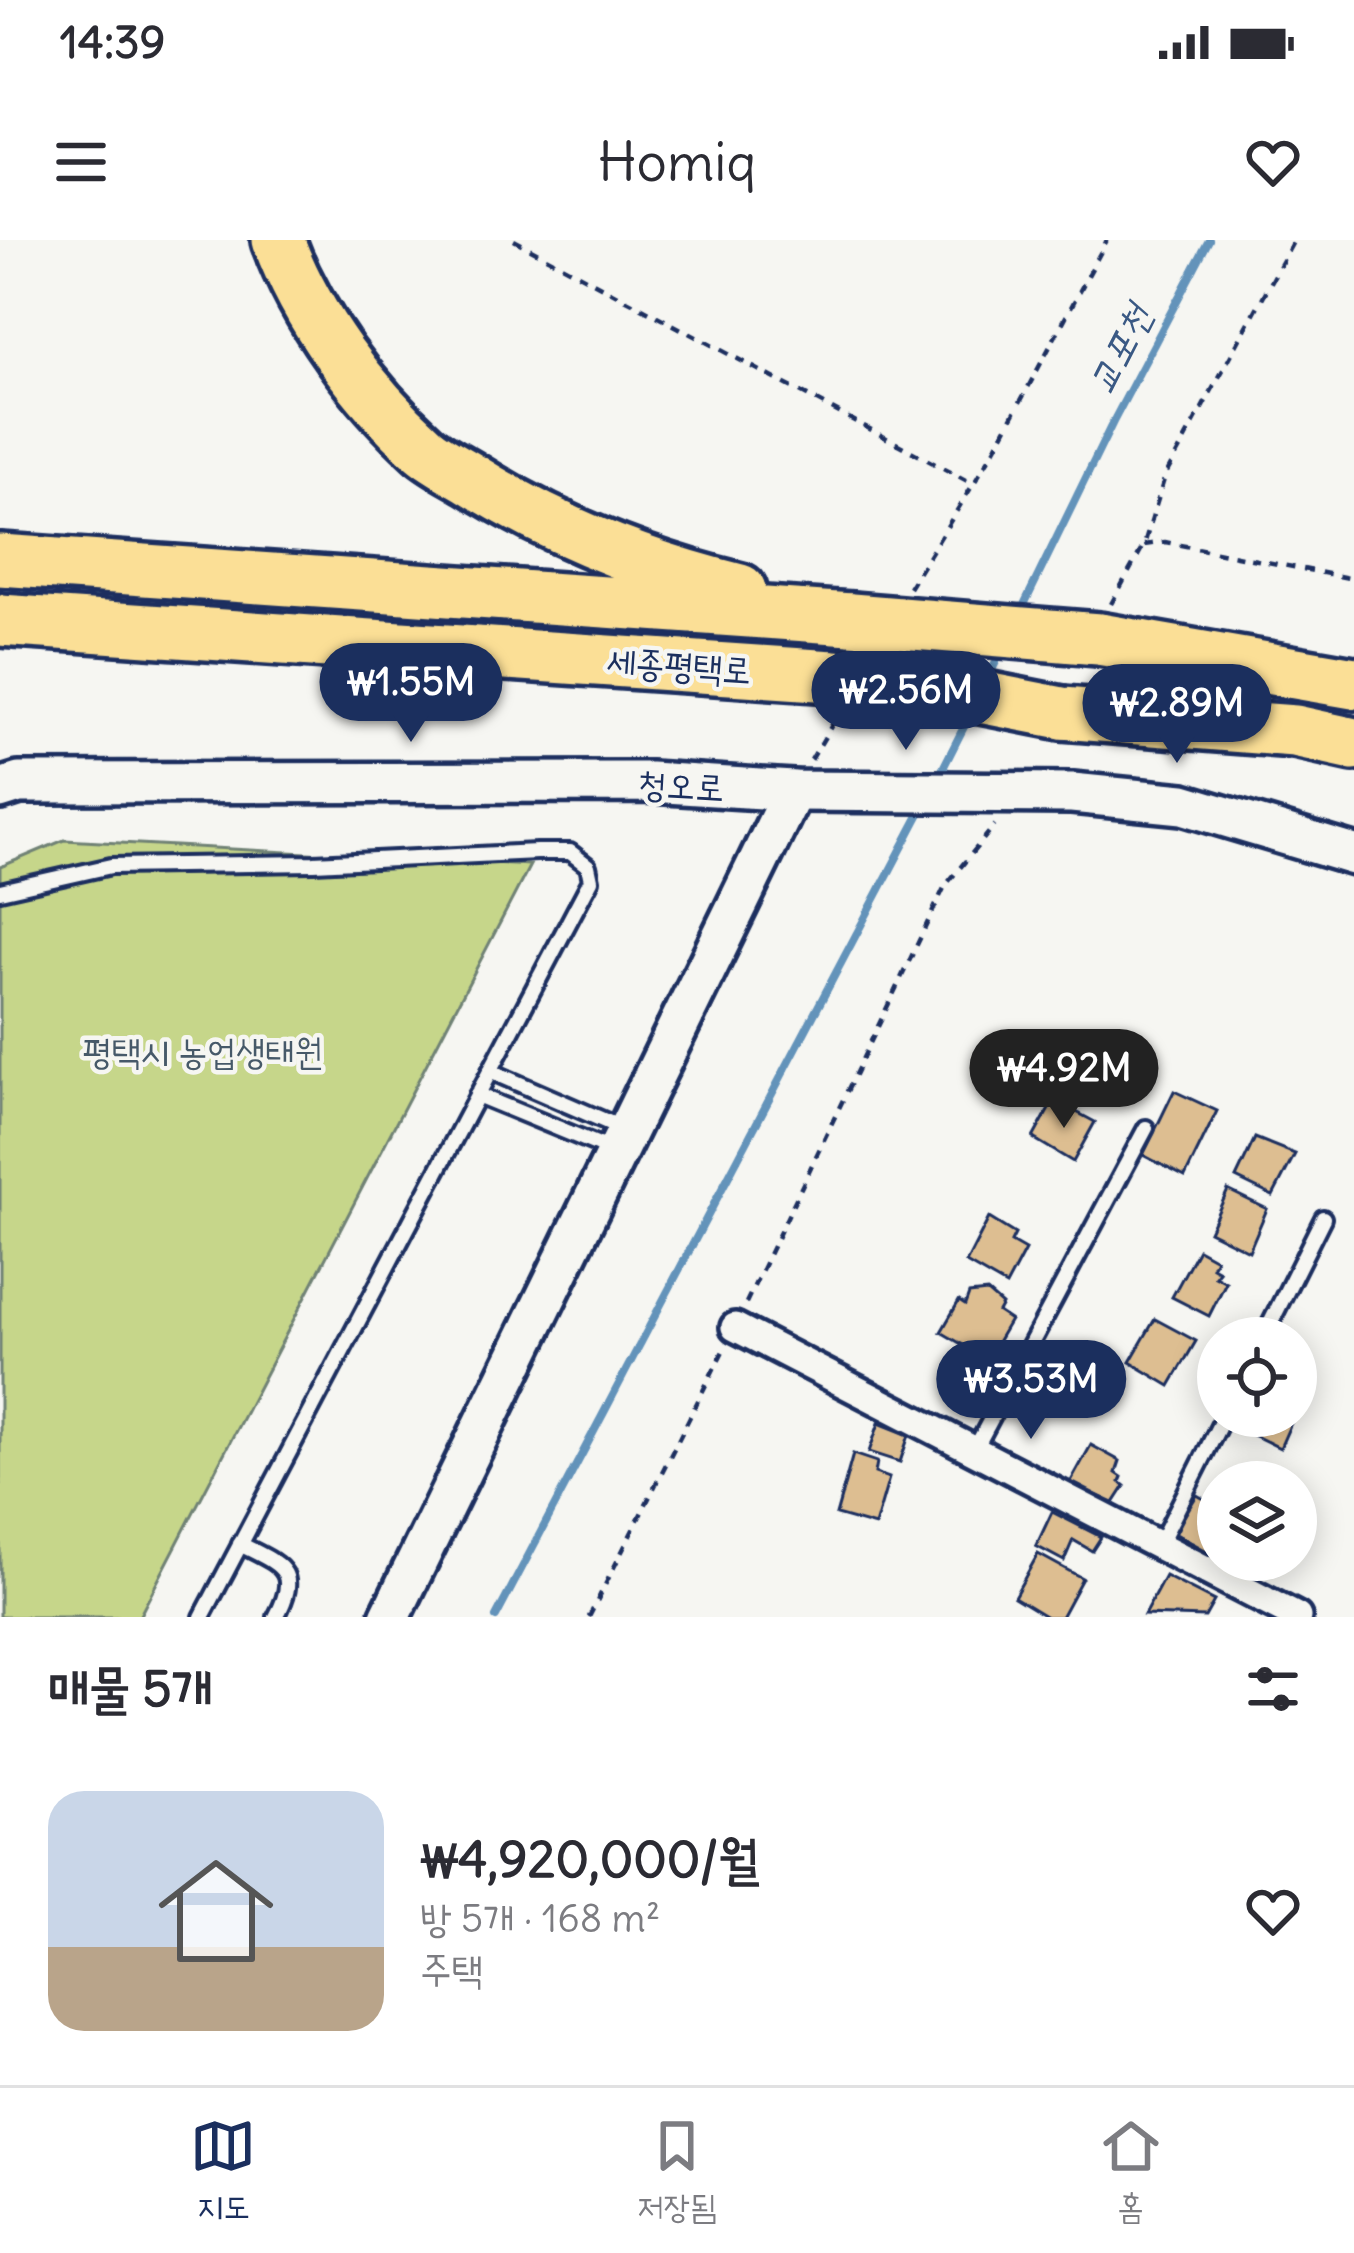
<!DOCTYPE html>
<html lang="ko">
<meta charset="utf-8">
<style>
:root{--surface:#fff;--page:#f2f2f3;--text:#2b2b33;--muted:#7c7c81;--line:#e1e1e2;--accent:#1b2f5e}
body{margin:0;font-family:Delius,"Poor Story",sans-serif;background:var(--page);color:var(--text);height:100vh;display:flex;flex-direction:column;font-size:45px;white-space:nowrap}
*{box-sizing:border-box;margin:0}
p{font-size:39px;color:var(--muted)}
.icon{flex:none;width:66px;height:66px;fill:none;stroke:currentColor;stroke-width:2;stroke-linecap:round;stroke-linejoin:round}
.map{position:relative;height:1377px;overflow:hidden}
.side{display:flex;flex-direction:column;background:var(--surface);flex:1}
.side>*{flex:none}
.tools{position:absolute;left:1197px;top:1077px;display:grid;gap:24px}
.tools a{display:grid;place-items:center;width:120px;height:120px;border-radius:50%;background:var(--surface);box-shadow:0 6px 30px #0003;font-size:60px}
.price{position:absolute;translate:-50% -102px;padding:0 27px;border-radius:42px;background:var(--accent);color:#fff;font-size:39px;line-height:78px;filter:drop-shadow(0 3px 6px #0008)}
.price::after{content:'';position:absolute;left:50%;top:72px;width:36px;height:27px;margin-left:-18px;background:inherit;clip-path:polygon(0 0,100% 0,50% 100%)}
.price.current{background:#222;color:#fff}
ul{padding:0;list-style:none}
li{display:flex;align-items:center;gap:36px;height:300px;padding:0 48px}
li span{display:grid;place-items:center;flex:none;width:336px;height:240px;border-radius:36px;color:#555}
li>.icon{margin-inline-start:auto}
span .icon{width:144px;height:144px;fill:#fffc;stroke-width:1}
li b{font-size:51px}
h2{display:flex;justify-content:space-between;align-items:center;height:144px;padding:0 48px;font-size:51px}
.status{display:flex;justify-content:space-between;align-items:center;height:84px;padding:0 60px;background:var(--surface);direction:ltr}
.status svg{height:33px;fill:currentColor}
header{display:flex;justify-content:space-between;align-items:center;height:156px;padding:0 48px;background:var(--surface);font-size:54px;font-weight:600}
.tabs{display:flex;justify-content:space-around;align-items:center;height:168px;border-top:3px solid var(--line);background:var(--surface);font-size:33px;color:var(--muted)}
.tabs a{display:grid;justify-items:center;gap:6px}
.tabs .current{color:var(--accent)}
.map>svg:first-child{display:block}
.green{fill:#c6d68a;stroke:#708274;stroke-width:3}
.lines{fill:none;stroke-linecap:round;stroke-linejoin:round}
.stream{stroke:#6493ba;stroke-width:8}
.building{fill:#ddbe91;stroke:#1b2f5e;stroke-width:3}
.lane-casing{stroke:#1b2f5e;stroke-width:22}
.street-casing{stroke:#1b2f5e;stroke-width:36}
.secondary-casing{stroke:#1b2f5e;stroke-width:48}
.highway-casing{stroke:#1b2f5e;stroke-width:60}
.path{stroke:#1b2f5e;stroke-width:4.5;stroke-dasharray:9 9;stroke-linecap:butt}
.lane{stroke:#f6f6f2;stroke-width:14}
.street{stroke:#f6f6f2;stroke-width:27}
.secondary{stroke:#f6f6f2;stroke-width:39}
.highway{stroke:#fbdf96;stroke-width:51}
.highway-bridge-casing{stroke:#1b2f5e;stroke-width:60;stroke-linecap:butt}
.highway-bridge{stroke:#fbdf96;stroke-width:51}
.labels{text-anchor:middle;stroke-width:9;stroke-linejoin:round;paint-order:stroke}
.street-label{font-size:36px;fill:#1b2f5e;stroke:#f6f6f2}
.park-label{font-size:36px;fill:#465969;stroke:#f6f6f2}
.water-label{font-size:39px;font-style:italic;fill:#3a5984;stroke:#f6f6f2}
</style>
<div class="status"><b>14:39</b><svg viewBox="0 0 49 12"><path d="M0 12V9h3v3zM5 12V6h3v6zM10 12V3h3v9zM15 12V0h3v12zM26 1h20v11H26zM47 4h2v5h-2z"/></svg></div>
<header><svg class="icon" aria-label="menu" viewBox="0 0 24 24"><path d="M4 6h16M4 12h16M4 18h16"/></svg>Homiq<svg class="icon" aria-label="heart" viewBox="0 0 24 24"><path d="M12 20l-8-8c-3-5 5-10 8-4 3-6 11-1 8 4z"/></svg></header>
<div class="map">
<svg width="1354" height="1377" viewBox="0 0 1354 1377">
<rect width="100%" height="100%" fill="#f6f6f2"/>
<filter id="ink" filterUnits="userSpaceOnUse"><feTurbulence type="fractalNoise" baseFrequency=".00833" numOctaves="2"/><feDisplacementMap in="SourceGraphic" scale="24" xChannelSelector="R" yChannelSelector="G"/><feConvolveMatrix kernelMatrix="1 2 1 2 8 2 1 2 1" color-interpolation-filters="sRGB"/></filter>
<g filter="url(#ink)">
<path class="green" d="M 64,600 L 530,625 L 139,1377 L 0,1377 L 0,627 Z"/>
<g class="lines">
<g class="stream">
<path d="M 1020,373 L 1113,182 L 1209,0"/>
<path d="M 988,438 L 1003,408"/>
<path d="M 937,540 L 971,473"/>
<path d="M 496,1377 L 925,564"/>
</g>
</g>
<g class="building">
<path d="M 1174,851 L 1217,871 L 1185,937 L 1143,915 Z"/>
<path d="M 1054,860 L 1095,882 L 1073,922 L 1033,898 Z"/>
<path d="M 1255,898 L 1295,914 L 1273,956 L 1236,938 Z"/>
<path d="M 1228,950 L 1267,969 L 1249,1011 L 1209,991 Z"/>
<path d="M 989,978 L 1015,994 L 1011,1002 L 1025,1010 L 1006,1046 L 966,1023 Z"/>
<path d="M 1198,1009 L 1216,1019 L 1212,1027 L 1219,1031 L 1215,1036 L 1226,1042 L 1209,1076 L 1172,1057 Z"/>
<path d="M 987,1052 L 1002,1065 L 998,1072 L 1010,1080 L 987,1119 L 941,1092 L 959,1061 L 965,1065 L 969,1054 Z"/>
<path d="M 1155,1079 L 1196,1101 L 1170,1146 L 1130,1122 Z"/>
<path d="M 1238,1176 L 1294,1176 L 1280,1208 L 1233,1185 Z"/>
<path d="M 879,1183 L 909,1195 L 900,1222 L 869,1212 Z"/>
<path d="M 1091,1205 L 1120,1221 L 1116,1233 L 1122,1237 L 1120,1242 L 1125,1246 L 1114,1263 L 1070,1243 Z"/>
<path d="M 853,1214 L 877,1222 L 875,1233 L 889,1238 L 875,1286 L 836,1275 Z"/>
<path d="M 1197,1255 L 1218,1267 L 1218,1293 L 1209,1312 L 1174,1293 Z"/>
<path d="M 1052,1272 L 1101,1297 L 1092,1311 L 1073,1300 L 1064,1321 L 1036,1306 Z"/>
<path d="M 1038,1314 L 1082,1338 L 1061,1377 L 1047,1377 L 1014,1357 Z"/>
<path d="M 1165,1336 L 1214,1361 L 1205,1377 L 1144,1375 Z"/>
</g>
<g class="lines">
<g class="lane-casing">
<g id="lane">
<path d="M 0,651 L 111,626 L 314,623 L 537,612 L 570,612 L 588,626 L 591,640 L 202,1377"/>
<path d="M 490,831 L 626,890"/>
<path d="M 477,855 L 611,910"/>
<path d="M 1263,1098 L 1323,978"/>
<path d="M 975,1209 L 1146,888"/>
<path d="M 240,1304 C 280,1325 302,1329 276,1377"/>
<path d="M 1159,1305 L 1224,1176"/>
</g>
</g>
<g class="street-casing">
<path id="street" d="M 735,1087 L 1297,1377"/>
</g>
<g class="secondary-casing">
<g id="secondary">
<path d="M 0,549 L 19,543 L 650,542 L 793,551 L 1072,553 L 1183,564 L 1354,615"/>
<path d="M 390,1377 L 793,551"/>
</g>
</g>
<g class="highway-casing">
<g id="highway">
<path d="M 278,0 C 306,77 363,154 424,209 C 437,220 455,229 470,238 C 552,290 646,327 740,350"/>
<path d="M 0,320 L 851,379"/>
<path d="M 0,380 L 833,436"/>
<path d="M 1099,399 L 1354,443"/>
<path d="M 1062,473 L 1295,491 L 1354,504"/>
</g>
</g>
<g class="path">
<path d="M 514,0 L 973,244"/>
<path d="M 1144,305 L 1165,302 L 1354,339"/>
<path d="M 909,348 L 995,209 L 1107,0"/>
<path d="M 1111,364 L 1144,305 L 1165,236 L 1294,0"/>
<path d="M 811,520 L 839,473"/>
<path d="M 746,1063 L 945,646 L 995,585"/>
<path d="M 589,1377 L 723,1111"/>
</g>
<use href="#lane" class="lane"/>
<use href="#street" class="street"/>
<use href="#secondary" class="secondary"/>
<use href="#highway" class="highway"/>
<g class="highway-bridge-casing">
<g id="highway-bridge">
<path d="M 851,379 L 1099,399"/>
<path d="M 833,436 L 889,439 L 1062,473"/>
</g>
</g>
<use href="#highway-bridge" class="highway-bridge"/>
</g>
</g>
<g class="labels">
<g class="street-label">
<text transform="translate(679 425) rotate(4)" y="13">세종평택로</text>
<text transform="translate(681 545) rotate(3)" y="13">청오로</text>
</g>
<g class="park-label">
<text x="203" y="824">평택시 농업생태원</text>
</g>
<g class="water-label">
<text transform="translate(1119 109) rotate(-63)" y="14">교포천</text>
</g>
</g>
</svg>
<div class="tools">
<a><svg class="icon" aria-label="locate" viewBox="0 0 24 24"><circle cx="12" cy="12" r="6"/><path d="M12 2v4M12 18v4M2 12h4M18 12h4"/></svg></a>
<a><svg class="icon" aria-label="layers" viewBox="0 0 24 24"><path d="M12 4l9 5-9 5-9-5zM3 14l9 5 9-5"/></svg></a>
</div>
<b class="price" style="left:411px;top:505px">₩1.55M</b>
<b class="price" style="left:906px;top:513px">₩2.56M</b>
<b class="price" style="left:1177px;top:526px">₩2.89M</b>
<b class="price current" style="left:1064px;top:891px">₩4.92M</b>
<b class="price" style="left:1031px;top:1202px">₩3.53M</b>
</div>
<section class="side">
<h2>매물 5개<svg class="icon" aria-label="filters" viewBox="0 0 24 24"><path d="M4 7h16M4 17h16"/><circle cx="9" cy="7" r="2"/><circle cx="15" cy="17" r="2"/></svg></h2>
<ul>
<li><span style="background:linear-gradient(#c9d6e8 65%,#b9a48a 0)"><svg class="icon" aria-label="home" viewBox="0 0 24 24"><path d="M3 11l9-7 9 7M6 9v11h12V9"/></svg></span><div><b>₩4,920,000/월</b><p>방 5개 · 168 m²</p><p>주택</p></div><svg class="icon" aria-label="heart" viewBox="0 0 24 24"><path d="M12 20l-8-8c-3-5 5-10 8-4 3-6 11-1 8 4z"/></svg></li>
</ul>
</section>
<nav class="tabs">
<a class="current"><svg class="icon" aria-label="map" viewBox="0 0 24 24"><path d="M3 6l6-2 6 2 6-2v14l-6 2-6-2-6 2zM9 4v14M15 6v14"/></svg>지도</a>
<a><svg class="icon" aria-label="saved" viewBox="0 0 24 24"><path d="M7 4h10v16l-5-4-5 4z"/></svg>저장됨</a>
<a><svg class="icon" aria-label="home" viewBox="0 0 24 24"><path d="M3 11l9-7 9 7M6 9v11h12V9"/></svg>홈</a>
</nav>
